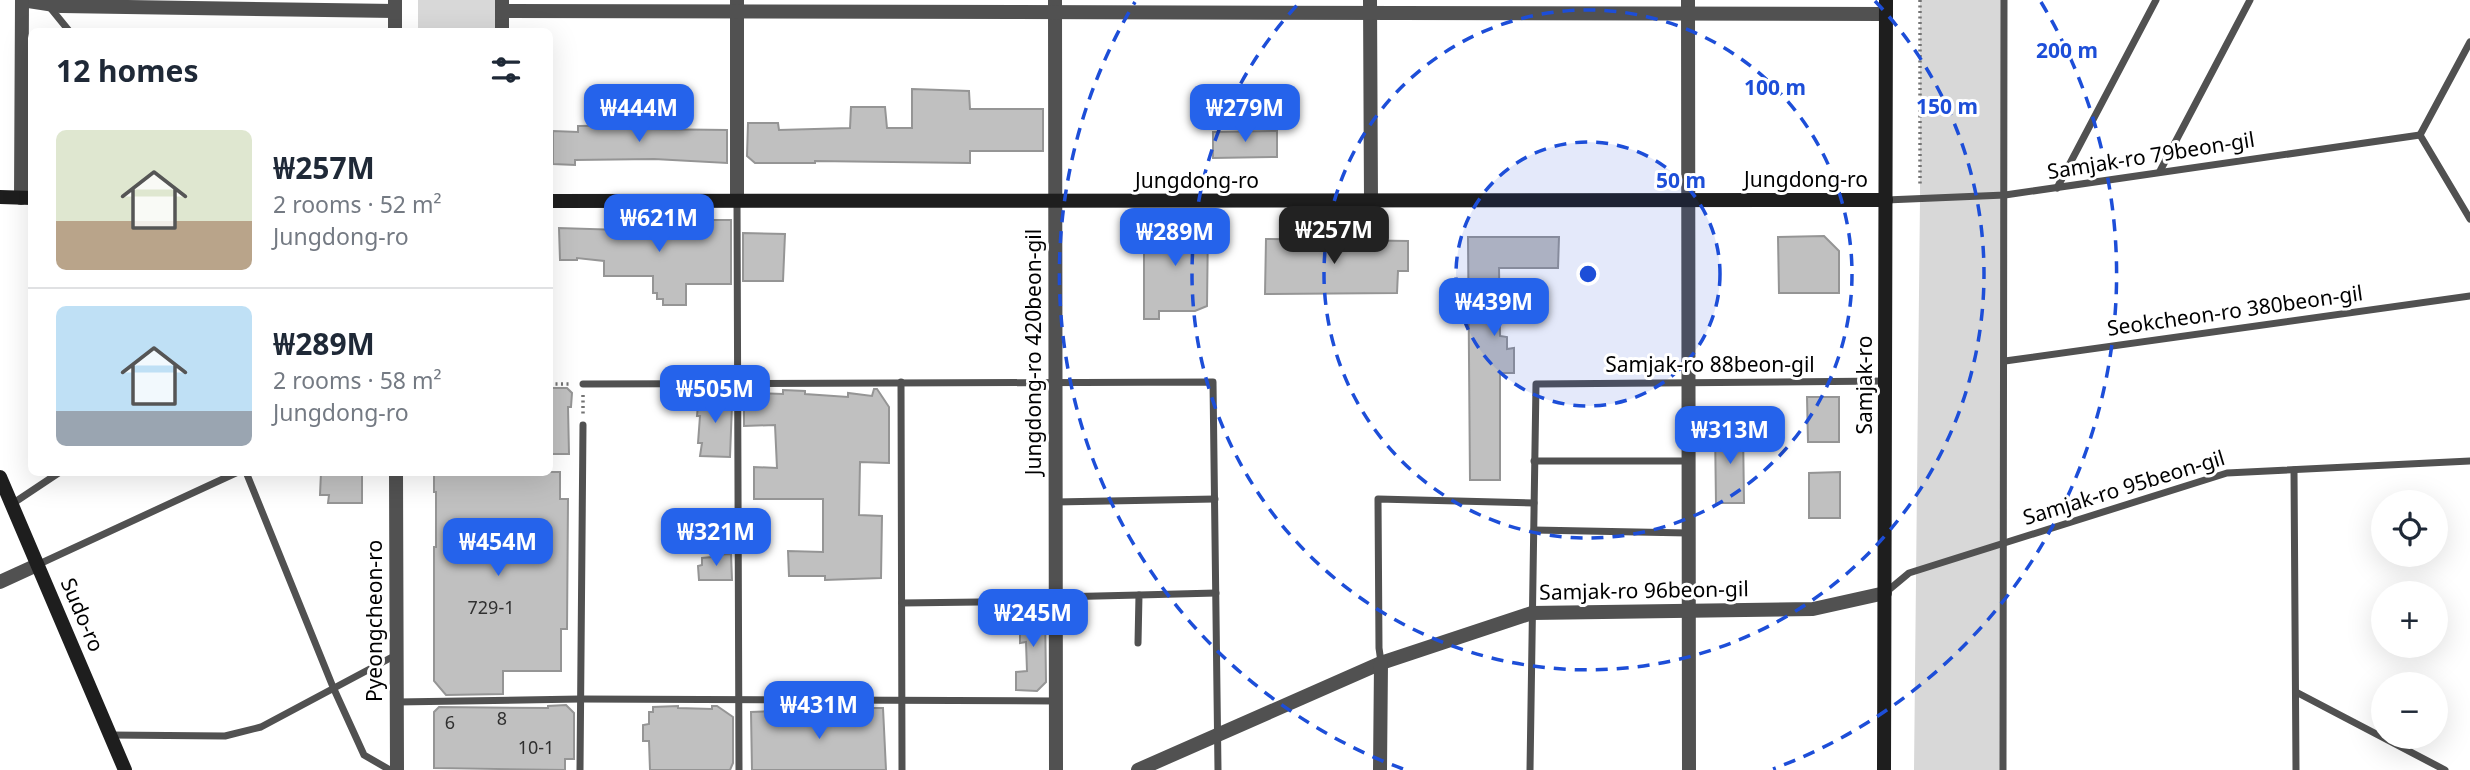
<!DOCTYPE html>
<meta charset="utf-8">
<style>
:root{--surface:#fff;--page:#f6f6f7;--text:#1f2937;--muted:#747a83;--line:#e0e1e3;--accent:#2563eb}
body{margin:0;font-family:"Noto Sans",sans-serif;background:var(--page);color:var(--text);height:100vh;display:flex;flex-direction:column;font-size:26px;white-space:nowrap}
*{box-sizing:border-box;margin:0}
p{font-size:23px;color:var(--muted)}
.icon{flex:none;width:38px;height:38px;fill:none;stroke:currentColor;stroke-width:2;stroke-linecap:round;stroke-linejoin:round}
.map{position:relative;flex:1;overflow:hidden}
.panel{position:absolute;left:28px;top:28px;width:525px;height:448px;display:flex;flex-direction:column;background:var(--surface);border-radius:10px;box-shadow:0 7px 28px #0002}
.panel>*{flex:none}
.tools{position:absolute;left:2371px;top:490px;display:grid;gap:14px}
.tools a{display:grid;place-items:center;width:77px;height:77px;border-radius:50%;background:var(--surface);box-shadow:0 7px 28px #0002;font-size:35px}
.price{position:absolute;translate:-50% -60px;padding:0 16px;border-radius:14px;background:var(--accent);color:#fff;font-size:23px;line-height:46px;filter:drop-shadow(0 2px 4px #0008)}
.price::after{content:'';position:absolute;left:50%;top:42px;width:21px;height:16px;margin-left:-10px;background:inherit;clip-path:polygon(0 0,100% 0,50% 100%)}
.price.on{background:#222;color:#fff}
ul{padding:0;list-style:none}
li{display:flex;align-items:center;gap:21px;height:175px;padding:0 28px}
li+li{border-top:2px solid var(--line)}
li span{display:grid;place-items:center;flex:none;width:196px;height:140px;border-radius:10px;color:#555}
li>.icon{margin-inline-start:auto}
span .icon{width:84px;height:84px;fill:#fffc;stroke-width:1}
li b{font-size:30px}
h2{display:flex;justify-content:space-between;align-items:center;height:84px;padding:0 28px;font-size:30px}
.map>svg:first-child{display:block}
.green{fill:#d8d8d8}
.building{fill:#c0c0c0;stroke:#959595;stroke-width:2}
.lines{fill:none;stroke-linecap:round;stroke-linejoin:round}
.path{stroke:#737373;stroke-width:3.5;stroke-dasharray:2 3.5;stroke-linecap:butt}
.lane{stroke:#515151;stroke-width:7}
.street{stroke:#515151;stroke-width:14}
.secondary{stroke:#1e1e1e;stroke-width:14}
.ring{fill:none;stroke:#1d4ed8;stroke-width:3.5;stroke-dasharray:12 9}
.labels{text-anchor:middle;stroke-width:6;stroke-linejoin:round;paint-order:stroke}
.number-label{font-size:18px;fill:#303030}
.street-label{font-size:21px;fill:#000;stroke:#fff}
.centre{fill:#1d4ed8;stroke:#fff;stroke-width:3.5}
.ring-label{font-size:21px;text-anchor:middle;font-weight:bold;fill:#1d4ed8;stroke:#fff;stroke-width:6;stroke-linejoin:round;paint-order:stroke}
</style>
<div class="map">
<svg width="2470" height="770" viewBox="0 0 2470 770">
<rect width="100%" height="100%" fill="#fff"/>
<g class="green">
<rect x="418" y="0" width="84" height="31"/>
<path d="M 1920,0 L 2005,0 L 2002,770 L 1914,770 L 1920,199 Z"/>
</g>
<g class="building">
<path d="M 912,89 L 969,91 L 970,109 L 1043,109 L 1043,151 L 970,151 L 970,163 L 815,161 L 815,163 L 755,163 L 747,156 L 748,123 L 778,123 L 779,130 L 850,128 L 851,107 L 885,107 L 887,128 L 912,128 Z"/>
<path d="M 644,125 L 644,129 L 727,130 L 727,163 L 654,159 L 575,160 L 575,165 L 553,164 L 553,131 L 578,132 L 578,126 Z"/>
<path d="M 1277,131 L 1277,157 L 1213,158 L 1213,132 Z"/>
<path d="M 653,220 L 731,220 L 731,284 L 686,284 L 686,305 L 663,305 L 663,299 L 657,299 L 657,293 L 653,293 L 653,276 L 604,276 L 604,261 L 577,258 L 577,260 L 560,260 L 559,228 L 653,231 Z"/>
<path d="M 1144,223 L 1208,223 L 1207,306 L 1195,311 L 1159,311 L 1159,319 L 1144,319 Z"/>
<path d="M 743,233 L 785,234 L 783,281 L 743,281 Z"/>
<path d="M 1824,236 L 1839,251 L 1839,293 L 1779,293 L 1778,237 Z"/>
<path d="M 1468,237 L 1559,237 L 1558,268 L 1499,268 L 1500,336 L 1507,337 L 1507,349 L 1514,348 L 1514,373 L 1500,373 L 1500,480 L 1470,480 Z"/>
<path d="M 1266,239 L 1408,241 L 1408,271 L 1398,271 L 1397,293 L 1265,294 Z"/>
<path d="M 550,388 L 567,388 L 572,393 L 571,407 L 568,407 L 569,454 L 550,454 Z"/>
<path d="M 874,389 L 877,389 L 889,407 L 889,463 L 860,462 L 859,515 L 882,516 L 881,578 L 825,580 L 825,576 L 789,576 L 788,551 L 823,552 L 823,499 L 754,499 L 754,467 L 777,468 L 775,425 L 744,426 L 744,405 L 757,393 L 783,394 L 783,390 L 805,391 L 805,394 L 848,397 L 848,393 L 872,396 Z"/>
<path d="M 699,394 L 721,394 L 732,405 L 730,457 L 700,456 L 702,443 L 698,443 L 700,416 L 697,416 Z"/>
<path d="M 1807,397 L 1839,397 L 1839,442 L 1808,442 Z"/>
<path d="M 1715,429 L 1743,429 L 1744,503 L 1716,503 Z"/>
<path d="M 321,472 L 362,472 L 362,503 L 328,503 L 329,495 L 320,495 Z"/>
<path d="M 434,472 L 560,472 L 560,499 L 568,499 L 567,629 L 561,629 L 561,671 L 503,671 L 503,694 L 446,695 L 434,681 L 434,547 L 436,547 L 436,492 L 434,492 Z"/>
<path d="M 1840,472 L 1840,518 L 1809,518 L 1809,473 Z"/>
<path d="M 731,554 L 732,580 L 699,580 L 698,566 L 702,565 L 702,558 L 712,557 L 712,555 Z"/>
<path d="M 1020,608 L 1045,608 L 1046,682 L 1037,691 L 1016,690 L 1016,672 L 1027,671 L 1026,642 L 1020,643 Z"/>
<path d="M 566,705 L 574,713 L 574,759 L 565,759 L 565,770 L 434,768 L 434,712 L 439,707 L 548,708 L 548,706 Z"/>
<path d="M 678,706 L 678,708 L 712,709 L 712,706 L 717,706 L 733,717 L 733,763 L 730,770 L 650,770 L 649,741 L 643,741 L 643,725 L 649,724 L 649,712 L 653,712 L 653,707 Z"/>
<path d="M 858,708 L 883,708 L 886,770 L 752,770 L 751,712 L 804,710 L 804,718 L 832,716 L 832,709 Z"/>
</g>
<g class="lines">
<g class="path">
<path d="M 1920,0 L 1920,187"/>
<path d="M 550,384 L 572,384"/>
<path d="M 583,395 L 583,415"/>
</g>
<g class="lane">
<path d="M 48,5 L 70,32"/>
<path d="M 2420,135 L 2470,42"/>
<path d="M 2420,135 L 2470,219"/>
<path d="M 2160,171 L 2250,0"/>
<path d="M 2057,188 L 2156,0"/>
<path d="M 1886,200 L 2005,195 L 2420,135"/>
<path d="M 737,201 L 739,770"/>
<path d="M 2005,361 L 2470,296"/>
<path d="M 901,382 L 902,770"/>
<path d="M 583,384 L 1213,382 L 1218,770"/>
<path d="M 1534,461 L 1688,461"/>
<path d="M 2294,470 L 2296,770"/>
<path d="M 246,472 L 333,687 L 364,755 L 390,770"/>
<path d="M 1055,502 L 1215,499"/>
<path d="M 12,504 L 60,472"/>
<path d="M 1534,530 L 1688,533"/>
<path d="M 37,565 L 238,472"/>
<path d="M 1885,593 L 1909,573 L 2227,473 L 2470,461"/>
<path d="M 902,603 L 1047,601 L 1056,597 L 1139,595"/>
<path d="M 1138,643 L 1139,595 L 1216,593"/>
<path d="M 1381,662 L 1379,648 L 1378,499 L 1534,503"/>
<path d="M 2296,692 L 2445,770"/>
<path d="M 397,702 L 580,699 L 1056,701"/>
<path d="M 110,735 L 225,736 L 261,727 L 396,655"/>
<path d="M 580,770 L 583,425"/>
<path d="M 1530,770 L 1536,384 L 1886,381"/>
<path d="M 2003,770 L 2004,0"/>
</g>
<g class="street">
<path d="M 22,0 L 61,6 L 395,11"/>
<path d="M 502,0 L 502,32"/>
<path d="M 737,0 L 737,201"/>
<path d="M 1055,0 L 1056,770"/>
<path d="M 1370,0 L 1371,201"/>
<path d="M 1688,0 L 1689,770"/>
<path d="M 502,11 L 1886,14"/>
<path d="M 395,32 L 395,0"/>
<path d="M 21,198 L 22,0"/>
<path d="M 396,472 L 397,770"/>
<path d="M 0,582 L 37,565"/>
<path d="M 1138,770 L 1381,663 L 1532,613 L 1813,609 L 1885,593"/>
<path d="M 1380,770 L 1381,663"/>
</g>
<g class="secondary">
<path d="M 0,197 L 32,198"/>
<path d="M 550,201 L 1886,200"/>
<path d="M 0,477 L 125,770"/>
<path d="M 1884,770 L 1886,0"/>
</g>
</g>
<circle cx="1588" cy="274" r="132" fill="#1d4ed8" fill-opacity=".12"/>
<g class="ring">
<circle cx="1588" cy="274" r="132"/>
<circle cx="1588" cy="274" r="264"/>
<path d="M1875 1A396 396 0 1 1 1301 1"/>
<path d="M1403 769A528 528 0 0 1 1135 2M2041 2A528 528 0 0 1 1773 769"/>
</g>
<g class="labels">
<g class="number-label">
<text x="491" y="614">729-1</text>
<text x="502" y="725">8</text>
<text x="450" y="729">6</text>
<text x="536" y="754">10-1</text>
</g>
<g class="street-label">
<text transform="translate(2151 156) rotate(-9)" y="7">Samjak-ro 79beon-gil</text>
<text x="1806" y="187">Jungdong-ro</text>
<text x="1197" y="188">Jungdong-ro</text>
<text transform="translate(2235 311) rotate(-8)" y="7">Seokcheon-ro 380beon-gil</text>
<text transform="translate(1034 352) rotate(-90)" y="7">Jungdong-ro 420beon-gil</text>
<text x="1710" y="372">Samjak-ro 88beon-gil</text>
<text transform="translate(1865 385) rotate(-90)" y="7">Samjak-ro</text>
<text transform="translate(2124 488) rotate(-17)" y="7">Samjak-ro 95beon-gil</text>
<text transform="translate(1644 591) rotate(-1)" y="7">Samjak-ro 96beon-gil</text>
<text transform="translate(82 615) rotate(67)" y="7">Sudo-ro</text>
<text transform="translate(375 621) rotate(-90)" y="7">Pyeongcheon-ro</text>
</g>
</g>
<circle cx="1588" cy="274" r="10" class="centre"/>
<g class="ring-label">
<text x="2067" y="58">200 m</text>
<text x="1775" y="95">100 m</text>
<text x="1947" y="114">150 m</text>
<text x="1681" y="188">50 m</text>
</g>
</svg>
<div class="tools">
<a><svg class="icon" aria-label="locate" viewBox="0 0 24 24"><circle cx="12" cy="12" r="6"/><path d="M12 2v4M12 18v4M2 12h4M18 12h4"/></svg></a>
<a>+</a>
<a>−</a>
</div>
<b class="price" style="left:639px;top:144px">₩444M</b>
<b class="price" style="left:1245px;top:144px">₩279M</b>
<b class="price" style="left:659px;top:254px">₩621M</b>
<b class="price on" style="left:1334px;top:266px">₩257M</b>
<b class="price" style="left:1175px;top:268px">₩289M</b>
<b class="price" style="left:1494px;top:338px">₩439M</b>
<b class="price" style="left:715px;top:425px">₩505M</b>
<b class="price" style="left:1730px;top:466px">₩313M</b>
<b class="price" style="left:716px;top:568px">₩321M</b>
<b class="price" style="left:498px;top:578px">₩454M</b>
<b class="price" style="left:1033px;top:649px">₩245M</b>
<b class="price" style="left:819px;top:741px">₩431M</b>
<section class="panel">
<h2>12 homes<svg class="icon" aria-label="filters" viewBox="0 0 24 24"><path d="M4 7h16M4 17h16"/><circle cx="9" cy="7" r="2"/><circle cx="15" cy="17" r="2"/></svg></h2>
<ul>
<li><span style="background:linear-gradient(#dfe7d0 65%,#b9a48a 0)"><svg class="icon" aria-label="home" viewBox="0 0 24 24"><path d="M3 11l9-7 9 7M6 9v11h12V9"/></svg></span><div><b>₩257M</b><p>2 rooms · 52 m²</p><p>Jungdong-ro</p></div></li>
<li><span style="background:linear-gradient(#bfe0f5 75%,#9aa5b1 0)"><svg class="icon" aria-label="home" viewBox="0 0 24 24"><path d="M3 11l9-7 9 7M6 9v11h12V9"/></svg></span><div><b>₩289M</b><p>2 rooms · 58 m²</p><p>Jungdong-ro</p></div></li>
</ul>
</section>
</div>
